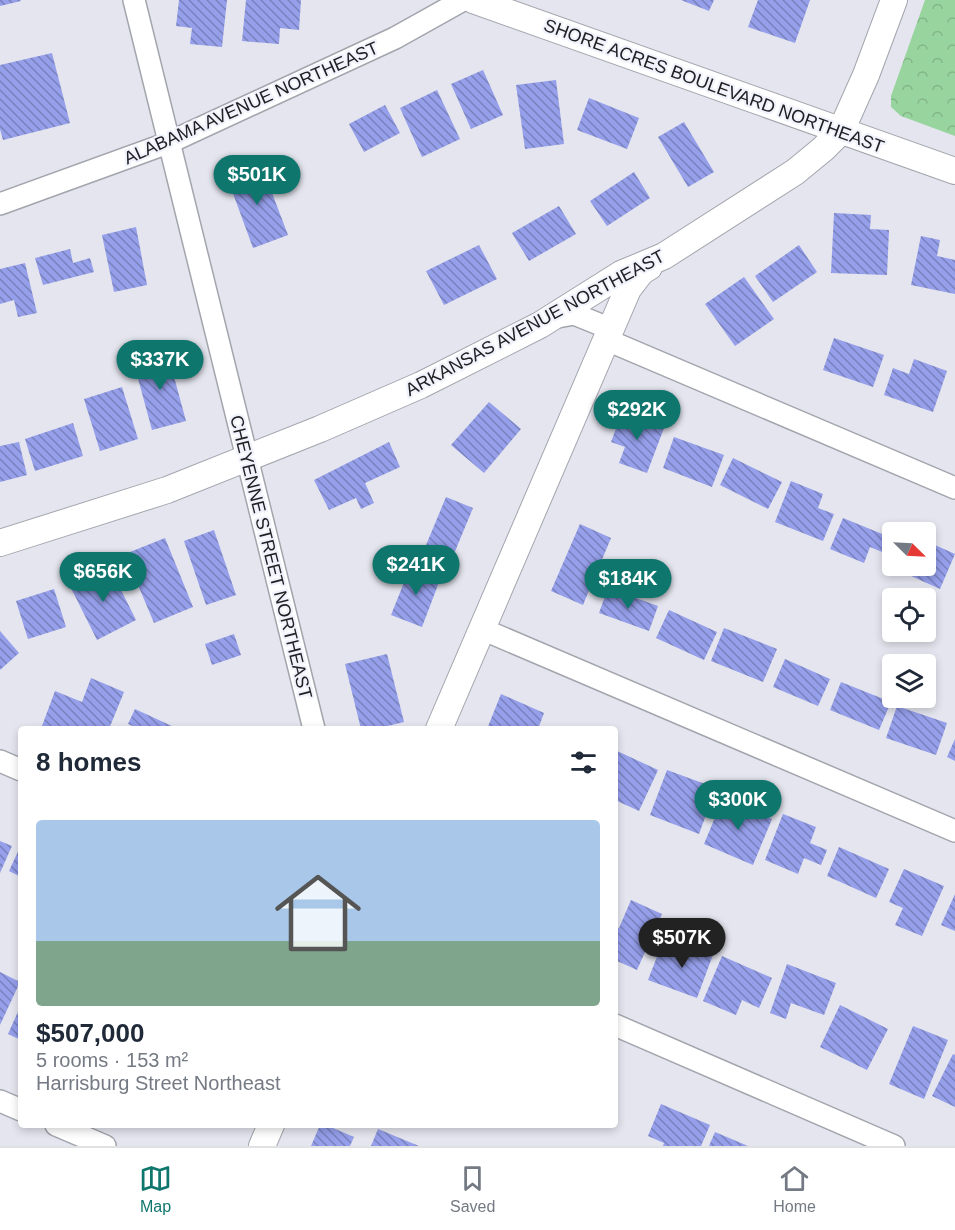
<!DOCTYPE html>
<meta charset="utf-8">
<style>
:root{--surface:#fff;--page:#f2f2f3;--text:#1f2937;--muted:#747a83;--line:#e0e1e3;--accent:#0f766e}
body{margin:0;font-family:Helvetica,sans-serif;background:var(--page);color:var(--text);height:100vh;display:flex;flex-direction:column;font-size:22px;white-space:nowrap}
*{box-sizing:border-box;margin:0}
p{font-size:20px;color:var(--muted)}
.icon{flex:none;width:33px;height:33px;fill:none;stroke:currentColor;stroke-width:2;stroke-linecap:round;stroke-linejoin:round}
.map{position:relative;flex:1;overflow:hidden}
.sheet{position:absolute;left:18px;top:726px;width:600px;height:402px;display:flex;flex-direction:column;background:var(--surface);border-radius:6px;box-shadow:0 3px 9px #0003}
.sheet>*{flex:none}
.needle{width:39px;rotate:114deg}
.controls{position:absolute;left:882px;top:522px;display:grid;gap:12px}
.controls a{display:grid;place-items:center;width:54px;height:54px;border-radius:6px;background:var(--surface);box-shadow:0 3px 9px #0003;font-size:30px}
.price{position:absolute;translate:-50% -51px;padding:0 14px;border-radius:21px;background:var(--accent);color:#fff;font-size:20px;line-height:39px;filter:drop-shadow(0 2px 3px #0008)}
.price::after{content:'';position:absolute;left:50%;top:36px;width:18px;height:14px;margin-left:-9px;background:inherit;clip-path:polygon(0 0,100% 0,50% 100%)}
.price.selected{background:#222;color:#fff}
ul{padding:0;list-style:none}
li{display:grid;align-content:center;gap:12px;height:318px;padding:0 18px}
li+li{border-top:2px solid var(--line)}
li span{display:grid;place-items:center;height:186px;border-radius:6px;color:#555}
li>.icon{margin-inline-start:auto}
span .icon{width:108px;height:108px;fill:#fffc;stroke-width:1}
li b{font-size:26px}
h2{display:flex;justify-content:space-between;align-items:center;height:72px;padding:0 18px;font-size:26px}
.tabs{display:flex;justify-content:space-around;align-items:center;height:84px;border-top:2px solid var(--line);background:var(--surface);font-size:16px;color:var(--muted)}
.tabs a{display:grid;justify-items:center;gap:3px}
.tabs .selected{color:var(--accent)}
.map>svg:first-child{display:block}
.park{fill:url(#park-crowns)}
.building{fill:url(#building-back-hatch)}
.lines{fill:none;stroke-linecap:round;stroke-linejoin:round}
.minor-casing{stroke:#a3a5ad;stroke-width:24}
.tertiary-casing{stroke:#a3a5ad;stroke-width:28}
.minor{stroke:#fff;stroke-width:21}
.tertiary{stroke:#fff;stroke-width:26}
.labels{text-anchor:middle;stroke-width:4.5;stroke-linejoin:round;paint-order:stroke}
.street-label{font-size:18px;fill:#212124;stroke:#f1f3fc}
</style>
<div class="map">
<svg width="955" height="1146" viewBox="0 0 955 1146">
<defs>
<pattern id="park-crowns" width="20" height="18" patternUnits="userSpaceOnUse" patternTransform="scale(1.5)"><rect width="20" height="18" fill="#98d49d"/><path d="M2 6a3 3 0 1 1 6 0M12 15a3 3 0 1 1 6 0" fill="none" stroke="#83b687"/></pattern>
<pattern id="building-back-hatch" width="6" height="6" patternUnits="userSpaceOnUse" patternTransform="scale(1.5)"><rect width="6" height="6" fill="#959fea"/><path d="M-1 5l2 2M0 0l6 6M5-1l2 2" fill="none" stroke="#7981bd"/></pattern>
</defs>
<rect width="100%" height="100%" fill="#e4e5ee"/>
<path class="park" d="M 925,0 L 955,0 L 955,136 L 901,116 L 891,107 L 891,96 Z"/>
<g class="building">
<path d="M 0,0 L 20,0 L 21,1 L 0,6 Z"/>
<path d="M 179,0 L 227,0 L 222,47 L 190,44 L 192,28 L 176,26 Z"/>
<path d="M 246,0 L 301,0 L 299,30 L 280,28 L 279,44 L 242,41 Z"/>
<path d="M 681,0 L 714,0 L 709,11 Z"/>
<path d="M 758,0 L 810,0 L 795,43 L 748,27 Z"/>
<path d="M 52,53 L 70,123 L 3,140 L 0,129 L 0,65 Z"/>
<path d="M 483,70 L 503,115 L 471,129 L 451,84 Z"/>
<path d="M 556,80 L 564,144 L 525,149 L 516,85 Z"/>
<path d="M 437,90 L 460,139 L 422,157 L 400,108 Z"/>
<path d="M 589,98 L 639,118 L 627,149 L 577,130 Z"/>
<path d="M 385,105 L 400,133 L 364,152 L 349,124 Z"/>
<path d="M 684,122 L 714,172 L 688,187 L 658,137 Z"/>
<path d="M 261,164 L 288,235 L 253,248 L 227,177 Z"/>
<path d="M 634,172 L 650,198 L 607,226 L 590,201 Z"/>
<path d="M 559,206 L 576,234 L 529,261 L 512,233 Z"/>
<path d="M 834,213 L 871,215 L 870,229 L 889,230 L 887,275 L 831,273 Z"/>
<path d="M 136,227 L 147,285 L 114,292 L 102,235 Z"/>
<path d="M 921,236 L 940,240 L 937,256 L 955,260 L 955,294 L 911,285 Z"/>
<path d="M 479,245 L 497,279 L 444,305 L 426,271 Z"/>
<path d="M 799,245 L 817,272 L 773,302 L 755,276 Z"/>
<path d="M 70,249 L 73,263 L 90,258 L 94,272 L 43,285 L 35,258 Z"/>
<path d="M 25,263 L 37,313 L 18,317 L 14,300 L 0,304 L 0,269 Z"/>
<path d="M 744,277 L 774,319 L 735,346 L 705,304 Z"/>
<path d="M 834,338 L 884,355 L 873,387 L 823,370 Z"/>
<path d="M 167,351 L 186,421 L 152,430 L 133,360 Z"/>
<path d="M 914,359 L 947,371 L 933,412 L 884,395 L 893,368 L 909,374 Z"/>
<path d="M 122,387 L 138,439 L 100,451 L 84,399 Z"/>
<path d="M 489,402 L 521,429 L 484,473 L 451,445 Z"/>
<path d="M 622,412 L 664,428 L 647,473 L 619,463 L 625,447 L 611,442 Z"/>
<path d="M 73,423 L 83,456 L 35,471 L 25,439 Z"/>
<path d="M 674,437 L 724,455 L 712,487 L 663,468 Z"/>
<path d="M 19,442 L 27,475 L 0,482 L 0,446 Z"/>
<path d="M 389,442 L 400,467 L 365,483 L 374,503 L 361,509 L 356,498 L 329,510 L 314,480 Z"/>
<path d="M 733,458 L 782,482 L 768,509 L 720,485 Z"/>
<path d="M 791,481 L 823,494 L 818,508 L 834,514 L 823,541 L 775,522 Z"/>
<path d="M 446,497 L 473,508 L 451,561 L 424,550 Z"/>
<path d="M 843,518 L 892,538 L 887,554 L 870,547 L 864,563 L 830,549 Z"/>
<path d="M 580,524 L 611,538 L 583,605 L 551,591 Z"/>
<path d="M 214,530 L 236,595 L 206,605 L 184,541 Z"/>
<path d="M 165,538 L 193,607 L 154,623 L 125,554 Z"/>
<path d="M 926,541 L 955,554 L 940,589 L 889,566 L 926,566 Z"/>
<path d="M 411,565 L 441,577 L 422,627 L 391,615 Z"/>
<path d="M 109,566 L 136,620 L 97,640 L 70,586 Z"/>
<path d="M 608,588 L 658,606 L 649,631 L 599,613 Z"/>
<path d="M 54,589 L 66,627 L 28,639 L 16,601 Z"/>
<path d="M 669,610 L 717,632 L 704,660 L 656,638 Z"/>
<path d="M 724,628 L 777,649 L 763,682 L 711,661 Z"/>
<path d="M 0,631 L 19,653 L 0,670 Z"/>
<path d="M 234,634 L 241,655 L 212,665 L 205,644 Z"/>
<path d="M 387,654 L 404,722 L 375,729 L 361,729 L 345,664 Z"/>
<path d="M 785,659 L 830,679 L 818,706 L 773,687 Z"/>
<path d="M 91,678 L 124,692 L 109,729 L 50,729 L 42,726 L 55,691 L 82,702 Z"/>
<path d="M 841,682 L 891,702 L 879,730 L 830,710 Z"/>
<path d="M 501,694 L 544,713 L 538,729 L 487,729 Z"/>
<path d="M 897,706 L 947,723 L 936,755 L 886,738 Z"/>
<path d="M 135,709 L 174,727 L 174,729 L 139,729 L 128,724 Z"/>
<path d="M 955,739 L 955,761 L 947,757 Z"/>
<path d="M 615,750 L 658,770 L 639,811 L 615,800 Z"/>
<path d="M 667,770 L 716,788 L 699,834 L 650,815 Z"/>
<path d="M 723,798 L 772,819 L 753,865 L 704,844 Z"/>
<path d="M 783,814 L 816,827 L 810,843 L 827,850 L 821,865 L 804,858 L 798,874 L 765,860 Z"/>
<path d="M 0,841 L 12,846 L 0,873 Z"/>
<path d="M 21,845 L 21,877 L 9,871 Z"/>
<path d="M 839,847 L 889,869 L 876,898 L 827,876 Z"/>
<path d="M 904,869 L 944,886 L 922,936 L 895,925 L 903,908 L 889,902 Z"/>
<path d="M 955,894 L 955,931 L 941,925 Z"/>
<path d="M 631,900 L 662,914 L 637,970 L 615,960 L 615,926 L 619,928 Z"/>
<path d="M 681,940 L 714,952 L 697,998 L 648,980 L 660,949 L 676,955 Z"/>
<path d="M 722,956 L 772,978 L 759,1008 L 742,1000 L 736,1015 L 703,1001 Z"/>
<path d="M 787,964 L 836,983 L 824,1015 L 791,1003 L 786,1019 L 770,1013 Z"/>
<path d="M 0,972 L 20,982 L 0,1025 Z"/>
<path d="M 21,1005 L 21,1040 L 8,1034 Z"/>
<path d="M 840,1005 L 888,1029 L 867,1070 L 820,1047 Z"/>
<path d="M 913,1026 L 948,1040 L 924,1099 L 889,1084 Z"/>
<path d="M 953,1054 L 955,1055 L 955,1107 L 932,1096 Z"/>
<path d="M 661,1104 L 710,1125 L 701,1146 L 663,1146 L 664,1143 L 648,1136 Z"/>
<path d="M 320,1125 L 326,1125 L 354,1137 L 350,1146 L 311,1146 Z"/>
<path d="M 378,1129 L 419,1146 L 371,1146 Z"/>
<path d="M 715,1132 L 748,1146 L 709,1146 Z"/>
</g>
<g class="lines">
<g class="minor-casing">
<g id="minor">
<path d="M 134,0 L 314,729"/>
<path d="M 0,204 L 168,143 L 395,38 L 463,0"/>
<path d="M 552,318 L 574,314 L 611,329"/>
<path d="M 607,340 L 955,488"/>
<path d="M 482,629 L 955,831"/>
<path d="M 0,761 L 21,770"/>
<path d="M 615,1025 L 894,1146"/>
<path d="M 0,1101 L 21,1110"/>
<path d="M 56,1125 L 105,1146"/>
</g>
</g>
<g class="tertiary-casing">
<g id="tertiary">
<path d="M 473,0 L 955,171"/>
<path d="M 0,543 L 167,490 L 320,429 L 421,385 L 540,325 L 621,274 L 664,256 L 795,172 L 823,149 L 841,131 L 866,75 L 894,0"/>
<path d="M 439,729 L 628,289 L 641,272 L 649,267"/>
<path d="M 262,1146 L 271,1125"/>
</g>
</g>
<use href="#minor" class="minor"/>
<use href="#tertiary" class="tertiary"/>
</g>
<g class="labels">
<g class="street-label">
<text transform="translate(714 86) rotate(20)" y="6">SHORE ACRES BOULEVARD NORTHEAST</text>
<text transform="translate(251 103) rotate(-24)" y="6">ALABAMA AVENUE NORTHEAST</text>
<text transform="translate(535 323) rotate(-28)" y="6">ARKANSAS AVENUE NORTHEAST</text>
<text transform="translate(271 557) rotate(76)" y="6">CHEYENNE STREET NORTHEAST</text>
</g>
</g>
</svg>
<div class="controls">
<a><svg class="needle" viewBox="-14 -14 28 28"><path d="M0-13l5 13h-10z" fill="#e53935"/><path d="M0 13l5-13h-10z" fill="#747a83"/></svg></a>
<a><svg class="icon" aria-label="locate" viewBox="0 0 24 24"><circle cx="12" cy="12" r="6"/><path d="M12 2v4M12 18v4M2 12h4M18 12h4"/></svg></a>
<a><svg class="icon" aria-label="layers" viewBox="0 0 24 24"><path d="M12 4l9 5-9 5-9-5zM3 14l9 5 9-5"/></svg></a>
</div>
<b class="price" style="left:257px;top:206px">$501K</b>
<b class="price" style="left:160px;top:391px">$337K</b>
<b class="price" style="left:637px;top:441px">$292K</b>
<b class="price" style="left:416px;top:596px">$241K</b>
<b class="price" style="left:103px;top:603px">$656K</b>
<b class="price" style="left:628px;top:610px">$184K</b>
<b class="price" style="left:738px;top:831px">$300K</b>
<b class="price selected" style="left:682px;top:969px">$507K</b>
<section class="sheet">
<h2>8 homes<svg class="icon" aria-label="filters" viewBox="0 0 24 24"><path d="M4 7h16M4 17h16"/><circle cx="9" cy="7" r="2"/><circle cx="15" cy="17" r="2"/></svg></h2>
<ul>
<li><span style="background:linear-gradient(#a9c7e8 65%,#7fa58c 0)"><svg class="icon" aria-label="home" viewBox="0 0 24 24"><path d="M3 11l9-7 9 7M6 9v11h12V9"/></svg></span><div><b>$507,000</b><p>5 rooms · 153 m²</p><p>Harrisburg Street Northeast</p></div></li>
</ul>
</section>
</div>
<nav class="tabs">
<a class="selected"><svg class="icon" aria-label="map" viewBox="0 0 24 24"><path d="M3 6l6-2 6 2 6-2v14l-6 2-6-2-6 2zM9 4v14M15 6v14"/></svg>Map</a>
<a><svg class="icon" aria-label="saved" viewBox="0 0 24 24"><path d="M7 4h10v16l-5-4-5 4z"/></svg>Saved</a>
<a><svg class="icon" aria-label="home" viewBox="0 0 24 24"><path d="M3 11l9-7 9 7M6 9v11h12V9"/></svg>Home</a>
</nav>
